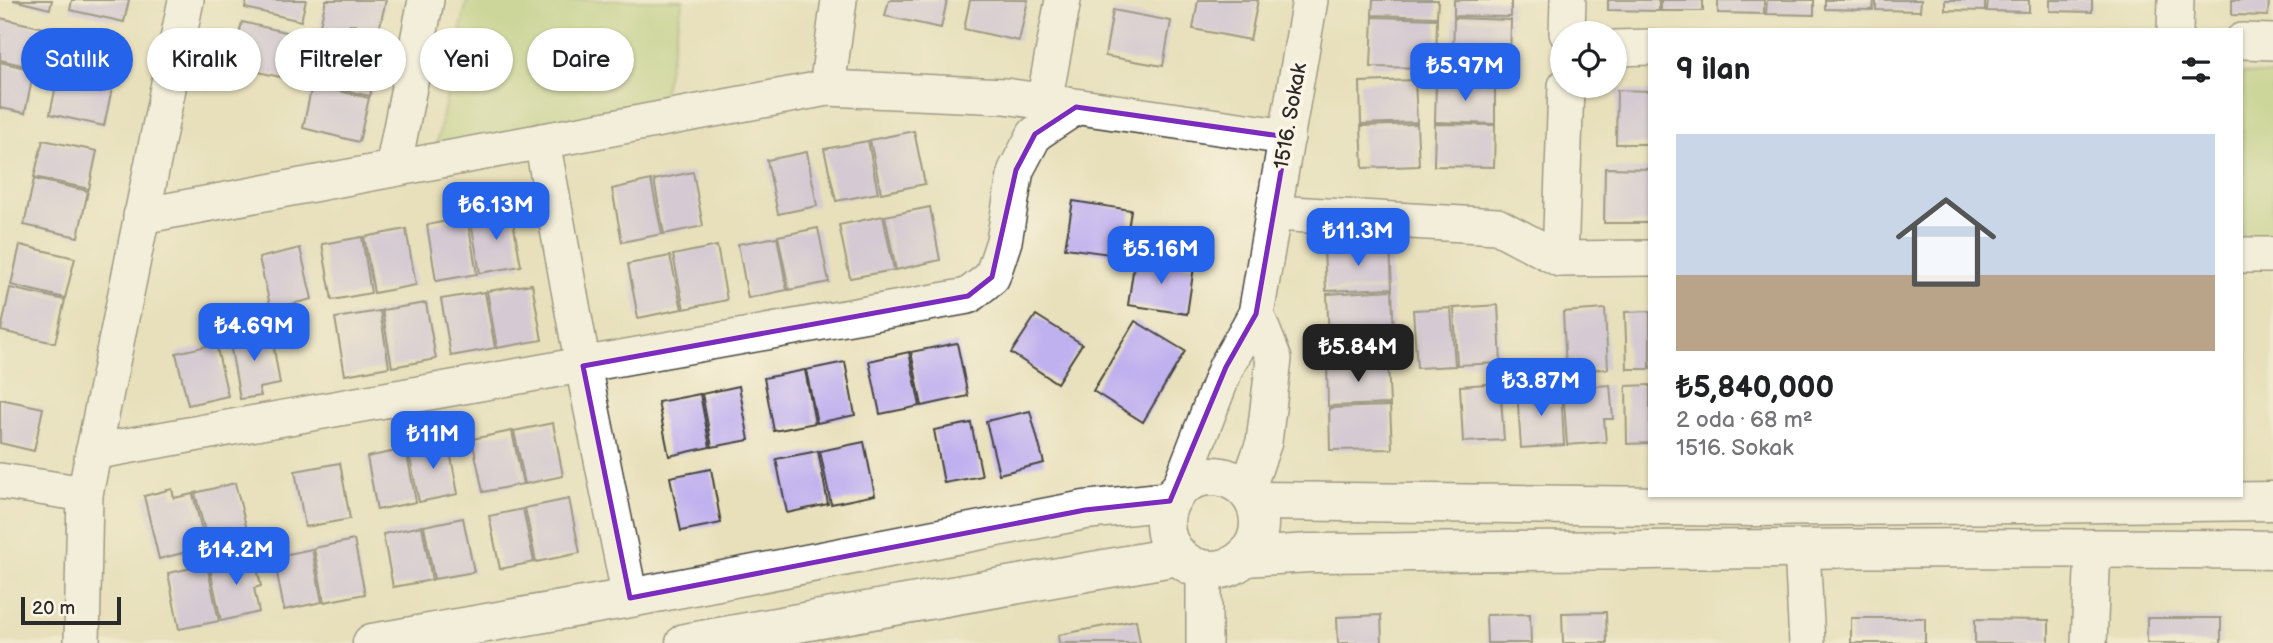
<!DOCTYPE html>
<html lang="tr">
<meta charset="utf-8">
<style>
:root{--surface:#fff;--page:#f2f2f2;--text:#202124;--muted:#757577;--line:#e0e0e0;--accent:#2563eb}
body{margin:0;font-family:"Balsamiq Sans",sans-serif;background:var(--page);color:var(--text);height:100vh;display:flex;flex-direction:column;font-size:26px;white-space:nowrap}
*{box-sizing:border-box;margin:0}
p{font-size:23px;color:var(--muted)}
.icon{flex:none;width:38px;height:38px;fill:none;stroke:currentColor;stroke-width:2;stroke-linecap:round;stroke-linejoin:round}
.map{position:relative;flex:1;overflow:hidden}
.panel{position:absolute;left:1648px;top:28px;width:595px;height:469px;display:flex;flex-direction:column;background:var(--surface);border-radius:0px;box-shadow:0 2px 5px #0004}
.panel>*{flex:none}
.top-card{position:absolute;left:21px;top:28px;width:665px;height:63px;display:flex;gap:14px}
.buttons{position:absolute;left:1550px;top:21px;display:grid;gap:14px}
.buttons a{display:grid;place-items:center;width:77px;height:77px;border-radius:50%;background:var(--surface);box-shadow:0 2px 5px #0004;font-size:35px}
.scale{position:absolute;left:21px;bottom:18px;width:100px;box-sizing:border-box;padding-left:7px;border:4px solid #2b2b2b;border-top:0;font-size:19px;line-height:24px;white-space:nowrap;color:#2b2b2b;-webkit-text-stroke:5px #fcf5e5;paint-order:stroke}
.price{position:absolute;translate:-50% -60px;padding:0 16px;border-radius:14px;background:var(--accent);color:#fff;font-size:23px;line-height:46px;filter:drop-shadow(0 2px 4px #0008)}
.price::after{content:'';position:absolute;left:50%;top:42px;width:21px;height:16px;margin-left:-10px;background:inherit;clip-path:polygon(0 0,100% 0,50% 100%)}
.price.active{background:#222;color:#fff}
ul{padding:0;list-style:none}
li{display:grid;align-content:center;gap:14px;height:371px;padding:0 28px}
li+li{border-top:2px solid var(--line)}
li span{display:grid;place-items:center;height:217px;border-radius:0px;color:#555}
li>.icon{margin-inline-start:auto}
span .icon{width:126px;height:126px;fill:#fffc;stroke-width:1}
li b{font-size:30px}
h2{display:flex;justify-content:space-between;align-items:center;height:84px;padding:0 28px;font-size:30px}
.chip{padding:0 24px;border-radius:32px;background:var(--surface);box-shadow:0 2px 5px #0004;font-size:24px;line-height:63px}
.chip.active{background:var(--accent);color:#fff}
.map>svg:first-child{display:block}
.green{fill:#abc971;stroke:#6b7a4e;stroke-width:2}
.building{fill:#bfb0ef}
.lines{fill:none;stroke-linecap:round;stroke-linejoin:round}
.minor-casing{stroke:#474641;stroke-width:38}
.tertiary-casing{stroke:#474641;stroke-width:41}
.minor{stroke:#fff;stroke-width:35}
.tertiary{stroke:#fff;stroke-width:38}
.marked{fill:none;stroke:#7b2cbf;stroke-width:5;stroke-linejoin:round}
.labels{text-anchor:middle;stroke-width:7;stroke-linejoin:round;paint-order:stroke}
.street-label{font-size:21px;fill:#2b2b2b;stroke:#fcf5e5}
</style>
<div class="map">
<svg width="2273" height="643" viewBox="0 0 2273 643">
<rect width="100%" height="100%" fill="#fcf5e5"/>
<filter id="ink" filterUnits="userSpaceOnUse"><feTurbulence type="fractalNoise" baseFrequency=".0143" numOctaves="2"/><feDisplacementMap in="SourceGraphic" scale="14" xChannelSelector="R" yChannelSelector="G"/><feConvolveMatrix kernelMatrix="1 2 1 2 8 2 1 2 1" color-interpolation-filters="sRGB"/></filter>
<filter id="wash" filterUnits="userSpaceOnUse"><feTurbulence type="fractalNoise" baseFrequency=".00686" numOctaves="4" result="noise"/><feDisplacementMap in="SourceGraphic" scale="28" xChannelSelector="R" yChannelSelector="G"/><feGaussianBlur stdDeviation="1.57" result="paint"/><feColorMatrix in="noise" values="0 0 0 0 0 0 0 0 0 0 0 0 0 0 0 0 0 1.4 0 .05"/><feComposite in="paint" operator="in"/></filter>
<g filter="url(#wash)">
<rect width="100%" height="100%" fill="#e8e0bb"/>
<g class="green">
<path d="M 467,0 L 683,0 L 660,110 L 435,152 Z"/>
<path d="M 2242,73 L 2273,75 L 2273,237 L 2242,236 Z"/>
</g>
<g id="blocks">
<g class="building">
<path d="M 13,0 L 52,0 L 50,9 Z"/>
<path d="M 72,0 L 129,0 L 124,22 L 70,10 Z"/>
<path d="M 247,0 L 306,0 L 301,21 L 245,8 Z"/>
<path d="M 326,0 L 386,0 L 379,30 L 350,24 L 348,32 L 320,25 Z"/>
<path d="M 889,0 L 947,0 L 941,28 L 885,16 Z"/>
<path d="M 970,0 L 1028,0 L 1019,41 L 964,29 Z"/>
<path d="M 1198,0 L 1258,0 L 1250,40 L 1193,29 Z"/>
<path d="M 1373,0 L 1438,0 L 1437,17 L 1372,15 Z"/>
<path d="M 1454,0 L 1511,0 L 1511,17 L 1454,16 Z"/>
<path d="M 1608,0 L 1659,0 L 1659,11 L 1608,10 Z"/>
<rect x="1661" y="0" width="42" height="11"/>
<path d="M 1718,0 L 1764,0 L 1764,14 L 1718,13 Z"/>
<path d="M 1767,0 L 1814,0 L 1814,15 L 1766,14 Z"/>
<path d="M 1825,0 L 1874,0 L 1873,10 L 1825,9 Z"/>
<path d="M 1876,0 L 1921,0 L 1920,11 L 1876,10 Z"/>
<path d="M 1945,0 L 1985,0 L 1985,11 L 1945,10 Z"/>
<path d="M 1988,0 L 2029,0 L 2029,12 L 1987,11 Z"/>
<path d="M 2050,0 L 2092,0 L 2092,12 L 2050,11 Z"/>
<path d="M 2232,0 L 2269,0 L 2268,16 L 2232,15 Z"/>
<path d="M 1113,10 L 1171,21 L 1163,66 L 1105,56 Z"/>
<path d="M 1373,17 L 1437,19 L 1436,68 L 1371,67 Z"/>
<path d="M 0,18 L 44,28 L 35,68 L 0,60 Z"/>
<path d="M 1454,18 L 1511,20 L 1510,61 L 1453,59 Z"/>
<path d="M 242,22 L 299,35 L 289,79 L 232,66 Z"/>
<path d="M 68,29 L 123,41 L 114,82 L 59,70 Z"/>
<path d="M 323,37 L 380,51 L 370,96 L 313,83 Z"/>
<path d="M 0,62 L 34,70 L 25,113 L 0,108 Z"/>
<path d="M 59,72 L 113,84 L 104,126 L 50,114 Z"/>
<path d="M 1415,80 L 1417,122 L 1361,124 L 1360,82 Z"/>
<path d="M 1436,82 L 1495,83 L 1495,124 L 1435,122 Z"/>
<path d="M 312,85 L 369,98 L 359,142 L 303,128 Z"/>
<path d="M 1617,90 L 1650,91 L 1650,144 L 1616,144 Z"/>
<path d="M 1417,124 L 1419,166 L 1363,168 L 1361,126 Z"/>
<path d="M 1435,124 L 1495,125 L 1494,167 L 1434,166 Z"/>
<path d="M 914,131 L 925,184 L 881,193 L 870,140 Z"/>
<path d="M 43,140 L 97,151 L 89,189 L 34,177 Z"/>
<path d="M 868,141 L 878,193 L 836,201 L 824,149 Z"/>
<path d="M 807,152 L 817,206 L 778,214 L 767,160 Z"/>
<path d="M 1605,168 L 1650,169 L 1650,223 L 1604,223 Z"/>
<path d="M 693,172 L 703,226 L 664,234 L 654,180 Z"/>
<path d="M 34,179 L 88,191 L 78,237 L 24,225 Z"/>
<path d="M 651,180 L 662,234 L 622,242 L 612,189 Z"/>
<path d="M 1073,201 L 1131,210 L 1124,256 L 1065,248 Z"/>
<path d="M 930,207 L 940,260 L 896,270 L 885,216 Z"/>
<path d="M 511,210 L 521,266 L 480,273 L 470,217 Z"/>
<path d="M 883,216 L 894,270 L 850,278 L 839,225 Z"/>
<path d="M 467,217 L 477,274 L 436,281 L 427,225 Z"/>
<path d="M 818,228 L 829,282 L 789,290 L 778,236 Z"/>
<path d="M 406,229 L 416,285 L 374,293 L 364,237 Z"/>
<path d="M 362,237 L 371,293 L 332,300 L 322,244 Z"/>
<path d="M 777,237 L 787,290 L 748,298 L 738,244 Z"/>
<path d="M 20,245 L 75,258 L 65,298 L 11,285 Z"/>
<path d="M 1390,245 L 1392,288 L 1326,291 L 1324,249 Z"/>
<path d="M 717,246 L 727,300 L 684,309 L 673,255 Z"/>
<path d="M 300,248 L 312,299 L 271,309 L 259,258 Z"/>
<path d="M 670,256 L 682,309 L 638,318 L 628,264 Z"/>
<path d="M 1135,258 L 1194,267 L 1187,314 L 1128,305 Z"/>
<path d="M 532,284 L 542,340 L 497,348 L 487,291 Z"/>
<path d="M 10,288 L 65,300 L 55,343 L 1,331 Z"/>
<path d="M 1392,290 L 1394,337 L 1329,341 L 1327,294 Z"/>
<path d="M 485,292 L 495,348 L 451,356 L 441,299 Z"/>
<path d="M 426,303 L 436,359 L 392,367 L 382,310 Z"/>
<path d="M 1498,305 L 1501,363 L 1457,365 L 1454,308 Z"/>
<path d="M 1451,308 L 1455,366 L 1417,368 L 1413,310 Z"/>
<path d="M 1605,309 L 1608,369 L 1566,370 L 1563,312 Z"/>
<path d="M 380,311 L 389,367 L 345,375 L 335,318 Z"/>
<path d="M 1650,311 L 1650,369 L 1627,369 L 1625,312 Z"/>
<path d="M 1036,315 L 1082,344 L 1057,383 L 1011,353 Z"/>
<path d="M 1135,321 L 1185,351 L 1143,422 L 1093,391 Z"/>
<path d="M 271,331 L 280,384 L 259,388 L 261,396 L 240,399 L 229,338 Z"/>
<path d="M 957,343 L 968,396 L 922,406 L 911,352 Z"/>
<path d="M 216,344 L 228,396 L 188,405 L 176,353 Z"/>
<path d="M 909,352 L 920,406 L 880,414 L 869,361 Z"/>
<path d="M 845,362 L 855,415 L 817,423 L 806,370 Z"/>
<path d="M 1388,362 L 1390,404 L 1328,406 L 1327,364 Z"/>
<path d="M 805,370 L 815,423 L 774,431 L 764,378 Z"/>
<path d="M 1500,383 L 1504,440 L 1463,442 L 1460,386 Z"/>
<path d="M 1610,385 L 1613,419 L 1604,419 L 1606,442 L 1567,445 L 1563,388 Z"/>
<path d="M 1650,385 L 1650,443 L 1627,444 L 1626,386 Z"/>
<path d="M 739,386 L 749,440 L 712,447 L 702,394 Z"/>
<path d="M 1561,388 L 1564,445 L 1521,448 L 1517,390 Z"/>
<path d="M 700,394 L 710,447 L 669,456 L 658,402 Z"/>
<path d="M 0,399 L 43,408 L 34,451 L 0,443 Z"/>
<path d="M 1390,406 L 1392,449 L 1330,450 L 1329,408 Z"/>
<path d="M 1030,411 L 1044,463 L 999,474 L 986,421 Z"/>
<path d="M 553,423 L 563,476 L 525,484 L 514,431 Z"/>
<path d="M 971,423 L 982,476 L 944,483 L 934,430 Z"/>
<path d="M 512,431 L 523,484 L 483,492 L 472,439 Z"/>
<path d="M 448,441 L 458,494 L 419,502 L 408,449 Z"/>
<path d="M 864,442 L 875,495 L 831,504 L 820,451 Z"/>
<path d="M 406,449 L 416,502 L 377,510 L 367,457 Z"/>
<path d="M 818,451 L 828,504 L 787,513 L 776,459 Z"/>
<path d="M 340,463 L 350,519 L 305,527 L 295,471 Z"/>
<path d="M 711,469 L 721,523 L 681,531 L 670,477 Z"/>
<path d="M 235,483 L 249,537 L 209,547 L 195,493 Z"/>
<path d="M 172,489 L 174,498 L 193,494 L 206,547 L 159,559 L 144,496 Z"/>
<path d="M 569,499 L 580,553 L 536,562 L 525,508 Z"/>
<path d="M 523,509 L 534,562 L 500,569 L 489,516 Z"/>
<path d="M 463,518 L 474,572 L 434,579 L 424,526 Z"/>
<path d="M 422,526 L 432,580 L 393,587 L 383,534 Z"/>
<path d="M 354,540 L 365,594 L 324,602 L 314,548 Z"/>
<path d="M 312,549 L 322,602 L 284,610 L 274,557 Z"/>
<path d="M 254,554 L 261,586 L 254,588 L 259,612 L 221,621 L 209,564 Z"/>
<path d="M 207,565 L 219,621 L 179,629 L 168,573 Z"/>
<path d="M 1606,612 L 1607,643 L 1563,643 L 1562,613 Z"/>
<path d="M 1530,614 L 1531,643 L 1487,643 L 1486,615 Z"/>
<path d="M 1381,615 L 1382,643 L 1338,643 L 1337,617 Z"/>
<rect x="1851" y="618" width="74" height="25"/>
<rect x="2147" y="618" width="74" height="25"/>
<path d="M 1975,619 L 2049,620 L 2049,643 L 1975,643 Z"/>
<path d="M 1136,620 L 1140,643 L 1059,643 L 1058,635 Z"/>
</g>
</g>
</g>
<g filter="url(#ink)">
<use href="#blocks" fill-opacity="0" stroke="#474641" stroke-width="2"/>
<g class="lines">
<g class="minor-casing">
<g id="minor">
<path d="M 2175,30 L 2176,0"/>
<path d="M 1567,33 L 1568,0"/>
<path d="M 2242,41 L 2273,42"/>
<path d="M 1615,48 L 1650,47"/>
<path d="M 827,88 L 839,0"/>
<path d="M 1044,102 L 1063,0"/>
<path d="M 542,141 L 583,366 L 630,598"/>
<path d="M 393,169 L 426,0"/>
<path d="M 1274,213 L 1497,226 L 1560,259 L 1650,258"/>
<path d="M 141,216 L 827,88 L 1005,96 L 1287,137"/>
<path d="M 2242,255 L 2273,255"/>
<path d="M 1560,259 L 1566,86"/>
<path d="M 93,452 L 968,296 L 992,277 L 1004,241 L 1016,170 L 1035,134 L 1076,107"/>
<path d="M 0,481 L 85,494"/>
<path d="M 1179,489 L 1226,367 L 1256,314 L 1310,0"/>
<path d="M 1247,490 L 1264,442 L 1274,359 L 1256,314"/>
<path d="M 1802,549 L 1807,643"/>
<path d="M 82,643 L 85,494 L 186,0"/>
<path d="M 1204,643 L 1204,570"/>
<path d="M 2089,643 L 2093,548"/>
</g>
</g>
<g class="tertiary-casing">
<g id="tertiary">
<circle cx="1212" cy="523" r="47"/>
<path d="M 1255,501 L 1755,507 L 2273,501"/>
<path d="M 1245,557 L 1309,553 C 1631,550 1952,546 2273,550"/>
<path d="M 372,643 L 630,598 L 1085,510 L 1170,501"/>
<path d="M 685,643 L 1178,556"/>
</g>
</g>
<use href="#minor" class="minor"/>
<use href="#tertiary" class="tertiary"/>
</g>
</g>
<path d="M0 0H2273V643H0ZM 1076,107 L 1287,137 L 1256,314 L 1226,367 L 1170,501 L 1085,510 L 630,598 L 583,366 L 968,296 L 992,277 L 1016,170 L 1035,134 Z" fill="#e8e0bb" fill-opacity=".55" fill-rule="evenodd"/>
<path class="marked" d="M 1076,107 L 1287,137 L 1256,314 L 1226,367 L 1170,501 L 1085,510 L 630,598 L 583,366 L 968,296 L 992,277 L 1016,170 L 1035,134 Z"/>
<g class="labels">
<g class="street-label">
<text transform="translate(1290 116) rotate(-80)" y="7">1516. Sokak</text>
</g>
</g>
</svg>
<div class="buttons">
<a><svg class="icon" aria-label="locate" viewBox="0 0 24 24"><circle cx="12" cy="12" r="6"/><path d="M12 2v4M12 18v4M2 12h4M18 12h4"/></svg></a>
</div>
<div class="scale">20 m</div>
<b class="price" style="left:1465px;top:103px">₺5.97M</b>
<b class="price" style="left:496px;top:242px">₺6.13M</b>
<b class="price" style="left:1358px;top:268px">₺11.3M</b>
<b class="price" style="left:1161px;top:286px">₺5.16M</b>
<b class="price" style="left:254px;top:363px">₺4.69M</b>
<b class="price active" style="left:1358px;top:384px">₺5.84M</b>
<b class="price" style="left:1541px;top:418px">₺3.87M</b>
<b class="price" style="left:433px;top:471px">₺11M</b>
<b class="price" style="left:236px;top:587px">₺14.2M</b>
<div class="top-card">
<a class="chip active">Satılık</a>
<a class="chip">Kiralık</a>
<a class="chip">Filtreler</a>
<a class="chip">Yeni</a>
<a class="chip">Daire</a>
</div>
<section class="panel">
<h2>9 ilan<svg class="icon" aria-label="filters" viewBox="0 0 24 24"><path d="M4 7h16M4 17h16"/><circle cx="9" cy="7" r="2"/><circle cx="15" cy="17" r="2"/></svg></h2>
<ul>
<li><span style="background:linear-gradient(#c9d6e8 65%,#b9a48a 0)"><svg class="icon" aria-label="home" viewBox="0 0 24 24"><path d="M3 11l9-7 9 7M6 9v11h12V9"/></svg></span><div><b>₺5,840,000</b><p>2 oda · 68 m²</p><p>1516. Sokak</p></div></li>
</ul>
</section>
</div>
